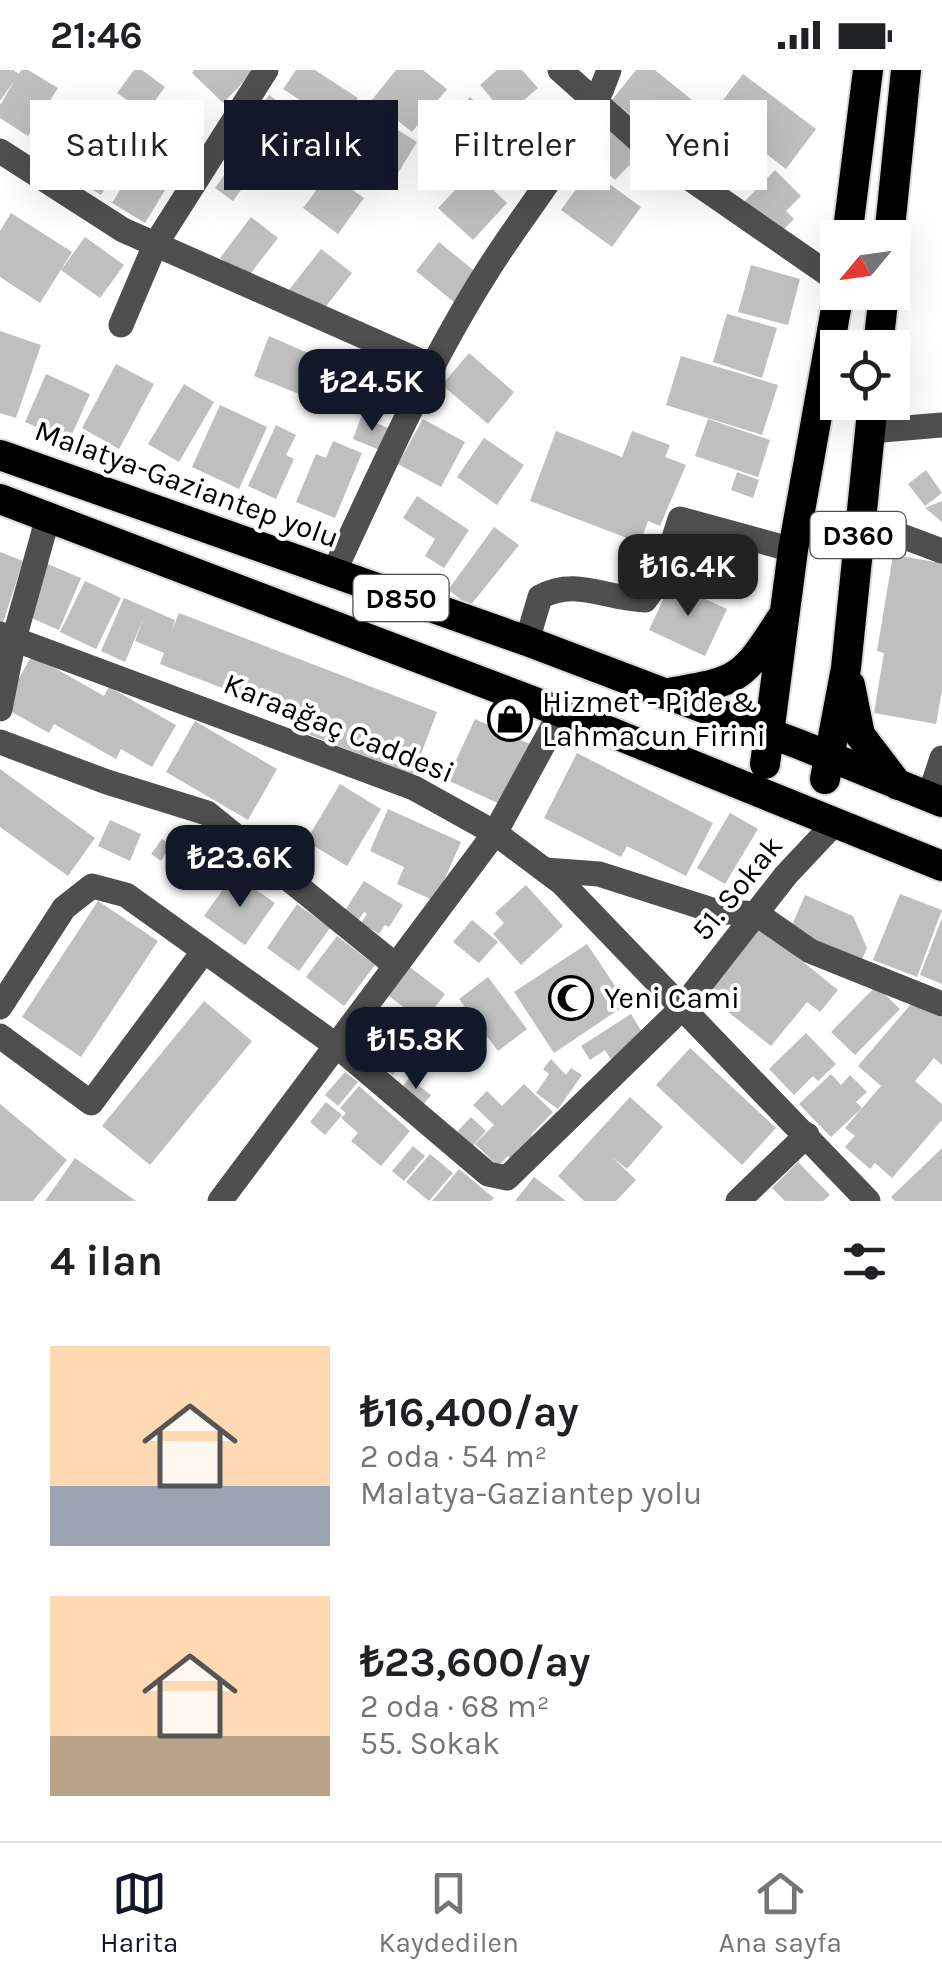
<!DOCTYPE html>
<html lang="tr">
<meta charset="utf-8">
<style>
:root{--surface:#fff;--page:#f2f2f2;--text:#202124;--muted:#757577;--line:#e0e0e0;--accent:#111827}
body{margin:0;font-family:Karla,sans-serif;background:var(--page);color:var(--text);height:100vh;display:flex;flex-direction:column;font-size:38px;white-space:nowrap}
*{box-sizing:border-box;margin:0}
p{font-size:32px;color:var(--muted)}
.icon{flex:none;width:55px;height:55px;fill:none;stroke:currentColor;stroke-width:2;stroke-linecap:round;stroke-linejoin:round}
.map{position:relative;height:1131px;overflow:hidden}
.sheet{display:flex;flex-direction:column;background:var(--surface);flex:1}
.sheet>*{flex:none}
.top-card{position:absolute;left:30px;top:30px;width:882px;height:90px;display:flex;gap:20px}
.needle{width:65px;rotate:241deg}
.controls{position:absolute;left:820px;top:150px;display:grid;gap:20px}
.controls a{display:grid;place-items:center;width:90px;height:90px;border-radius:0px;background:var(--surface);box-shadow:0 10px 40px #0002;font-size:50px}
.price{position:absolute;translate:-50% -85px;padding:0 22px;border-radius:20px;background:var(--accent);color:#fff;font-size:32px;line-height:65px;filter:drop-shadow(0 2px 5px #0008)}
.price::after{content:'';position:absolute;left:50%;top:60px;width:30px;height:22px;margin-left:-15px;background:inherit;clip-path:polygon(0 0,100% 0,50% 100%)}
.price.on{background:#222;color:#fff}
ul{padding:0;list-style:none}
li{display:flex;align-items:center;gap:30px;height:250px;padding:0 50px}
li span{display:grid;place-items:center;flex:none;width:280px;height:200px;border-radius:0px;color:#555}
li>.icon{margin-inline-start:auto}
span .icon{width:120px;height:120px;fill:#fffc;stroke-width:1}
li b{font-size:42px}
h2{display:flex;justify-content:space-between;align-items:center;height:120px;padding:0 50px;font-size:42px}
.tag{padding:0 35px;border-radius:0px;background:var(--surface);box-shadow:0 10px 40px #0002;font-size:35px;line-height:90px}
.tag.on{background:var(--accent);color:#fff}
.status{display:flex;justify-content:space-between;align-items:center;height:70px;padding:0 50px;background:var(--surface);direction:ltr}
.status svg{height:28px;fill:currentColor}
.tabs{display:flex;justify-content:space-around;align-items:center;height:140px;border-top:2px solid var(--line);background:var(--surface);font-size:28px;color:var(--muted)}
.tabs a{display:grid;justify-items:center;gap:5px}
.tabs .on{color:var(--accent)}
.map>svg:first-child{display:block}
.building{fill:#bfbfbf}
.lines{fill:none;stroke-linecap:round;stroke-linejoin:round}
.highway-casing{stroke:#dbdbdb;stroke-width:34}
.minor{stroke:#4f4f4f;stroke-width:25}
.highway{stroke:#000;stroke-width:30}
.labels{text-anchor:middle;stroke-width:8;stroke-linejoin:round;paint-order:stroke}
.shield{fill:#fff;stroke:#4c4c4c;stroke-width:2.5}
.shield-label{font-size:28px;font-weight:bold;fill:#000}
.street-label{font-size:30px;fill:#000;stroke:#fff}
.poi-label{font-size:30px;fill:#000;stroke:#fff;text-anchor:start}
</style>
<div class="status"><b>21:46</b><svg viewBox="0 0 49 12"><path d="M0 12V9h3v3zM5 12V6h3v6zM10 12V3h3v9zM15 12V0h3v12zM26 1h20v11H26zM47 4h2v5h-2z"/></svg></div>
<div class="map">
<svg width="942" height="1131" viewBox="0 0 942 1131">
<rect width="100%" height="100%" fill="#fff"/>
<g class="building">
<path d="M 0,0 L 13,0 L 19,4 L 21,0 L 28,0 L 58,18 L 28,66 L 0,48 L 0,35 L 15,10 L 0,31 Z"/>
<path d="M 134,0 L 142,0 L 165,17 L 146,43 L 117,23 Z"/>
<path d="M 194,0 L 255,0 L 223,33 L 192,3 Z"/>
<path d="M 296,0 L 315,0 L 358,28 L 340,56 L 283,19 Z"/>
<path d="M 396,0 L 423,0 L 447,19 L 412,62 L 372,30 Z"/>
<path d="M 497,0 L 522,0 L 538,18 L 506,46 L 480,15 Z"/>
<path d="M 636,0 L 655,0 L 713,47 L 681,86 L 612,30 Z"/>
<path d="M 743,4 L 816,59 L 786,99 L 713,43 Z"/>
<path d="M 269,25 L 303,49 L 271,94 L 237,69 Z"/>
<path d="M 470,27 L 498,50 L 477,75 L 449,52 Z"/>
<path d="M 382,50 L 417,72 L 390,116 L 355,93 Z"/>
<path d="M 167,52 L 201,79 L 178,108 L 144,81 Z"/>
<path d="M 609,55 L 640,84 L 615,110 L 584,81 Z"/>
<path d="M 94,56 L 130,78 L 101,125 L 65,103 Z"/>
<path d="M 240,83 L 268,103 L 258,116 L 249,109 L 233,131 L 215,118 Z"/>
<path d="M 137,92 L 170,112 L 145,153 L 112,133 Z"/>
<path d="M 590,100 L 641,137 L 612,177 L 561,140 Z"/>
<path d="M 775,100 L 801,126 L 786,141 L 794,149 L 778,165 L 744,132 Z"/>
<path d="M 473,101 L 507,133 L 473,170 L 438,138 Z"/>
<path d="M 329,103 L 364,128 L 338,164 L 303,138 Z"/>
<path d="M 11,143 L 72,182 L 40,233 L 0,207 L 0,161 Z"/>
<path d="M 251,147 L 278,168 L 247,208 L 220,188 Z"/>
<path d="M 85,167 L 124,195 L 100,228 L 61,200 Z"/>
<path d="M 439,172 L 478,204 L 455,233 L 416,201 Z"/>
<path d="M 321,179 L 352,203 L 320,244 L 289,220 Z"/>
<path d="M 751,195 L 800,209 L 788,255 L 738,242 Z"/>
<path d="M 727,244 L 777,258 L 762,308 L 713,292 Z"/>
<path d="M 0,261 L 41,275 L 16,348 L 0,343 Z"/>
<path d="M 269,266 L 351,302 L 337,339 L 254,306 Z"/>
<path d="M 469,283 L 514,322 L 488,354 L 442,315 Z"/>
<path d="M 681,286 L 778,315 L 762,365 L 666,335 Z"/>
<path d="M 116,294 L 154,314 L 119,379 L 82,358 Z"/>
<path d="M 46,304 L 90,324 L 69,371 L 25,352 Z"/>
<path d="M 184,314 L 214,332 L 179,392 L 148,374 Z"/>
<path d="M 220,335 L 267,357 L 239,419 L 192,397 Z"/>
<path d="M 361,347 L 391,359 L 382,381 L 353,369 Z"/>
<path d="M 423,349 L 465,372 L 441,417 L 398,394 Z"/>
<path d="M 708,349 L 770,370 L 758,407 L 695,386 Z"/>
<path d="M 276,355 L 296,365 L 286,385 L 294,389 L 276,429 L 248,416 Z"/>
<path d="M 556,361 L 622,387 L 632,361 L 670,375 L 665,387 L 686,395 L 660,456 L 648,451 L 640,473 L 530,431 Z"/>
<path d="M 484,368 L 524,395 L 497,435 L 457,407 Z"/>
<path d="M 333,371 L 362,383 L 335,448 L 296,432 L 316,384 L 326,388 Z"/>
<path d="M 926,400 L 942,423 L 925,436 L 908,414 Z"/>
<path d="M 737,402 L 759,410 L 753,428 L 731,420 Z"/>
<path d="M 417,426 L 469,460 L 444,498 L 425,486 L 435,469 L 403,448 Z"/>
<path d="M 942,431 L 942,452 L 925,438 Z"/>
<path d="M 494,457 L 519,475 L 470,536 L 448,520 Z"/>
<path d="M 0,482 L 23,491 L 1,559 L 0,559 Z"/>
<path d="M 893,485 L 942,493 L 942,620 L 936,654 L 874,643 L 884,583 L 877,581 Z"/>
<path d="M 43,492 L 81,508 L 59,560 L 22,544 Z"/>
<path d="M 85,511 L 121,528 L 96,579 L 60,562 Z"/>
<path d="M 671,513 L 727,539 L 705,586 L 649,560 Z"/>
<path d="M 124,528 L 175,550 L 172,560 L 179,543 L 437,642 L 413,705 L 305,663 L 310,652 L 160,594 L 164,583 L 135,571 L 144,547 L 125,592 L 101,581 Z"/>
<path d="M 32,585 L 104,626 L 109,617 L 176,655 L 152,697 L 121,679 L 116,689 L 54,654 L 49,663 L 3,637 Z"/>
<path d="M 475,649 L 530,674 L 502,735 L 447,710 Z"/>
<path d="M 195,651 L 277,699 L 248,750 L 166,702 Z"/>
<path d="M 577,683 L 713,753 L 686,806 L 627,776 L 621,787 L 544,748 Z"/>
<path d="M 0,699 L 95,768 L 68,806 L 0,757 Z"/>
<path d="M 340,714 L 381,739 L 347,796 L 306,771 Z"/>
<path d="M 388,739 L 461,772 L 435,831 L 397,814 L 404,797 L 370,781 Z"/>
<path d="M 730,743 L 758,759 L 725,814 L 697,798 Z"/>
<path d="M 110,750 L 141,764 L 130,791 L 98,776 Z"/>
<path d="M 162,769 L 171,775 L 161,791 L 151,784 Z"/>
<path d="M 234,804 L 275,833 L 245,875 L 204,846 Z"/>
<path d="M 364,811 L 403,835 L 389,857 L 385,855 L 379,864 L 361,853 L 367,844 L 364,842 L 358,851 L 344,842 Z"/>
<path d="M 526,815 L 563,856 L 521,895 L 493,864 L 504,853 L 495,843 Z"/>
<path d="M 900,824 L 942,840 L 917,907 L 873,890 Z"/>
<path d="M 805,825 L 853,846 L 867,878 L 860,894 L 789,862 Z"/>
<path d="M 98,831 L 158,871 L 81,987 L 22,947 Z"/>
<path d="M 297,834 L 330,858 L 299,901 L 267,878 Z"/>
<path d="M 942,848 L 942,914 L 920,905 Z"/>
<path d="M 472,850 L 498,872 L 479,893 L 453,872 Z"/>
<path d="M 757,855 L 838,920 L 820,942 L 807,932 L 771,976 L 703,922 Z"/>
<path d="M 337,866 L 375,895 L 344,936 L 306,907 Z"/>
<path d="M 587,874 L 627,934 L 554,983 L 514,922 Z"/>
<path d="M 407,895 L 445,924 L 424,952 L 386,924 Z"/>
<path d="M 488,907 L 527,959 L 498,981 L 459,929 Z"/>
<path d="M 876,916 L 900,939 L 855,985 L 831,962 Z"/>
<path d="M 204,931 L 252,971 L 150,1095 L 102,1056 Z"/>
<path d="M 911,934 L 942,947 L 942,995 L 934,988 L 915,1011 L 942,1034 L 942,1050 L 892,1108 L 875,1093 L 870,1099 L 845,1077 L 855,1066 L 845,1058 L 881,1016 L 858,996 Z"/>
<path d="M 631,944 L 646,969 L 612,991 L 605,980 L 590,990 L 581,976 Z"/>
<path d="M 375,946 L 415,977 L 393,1005 L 353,975 Z"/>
<path d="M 806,963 L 836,994 L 818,1011 L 813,1006 L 794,1025 L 769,999 Z"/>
<path d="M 690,978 L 776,1058 L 742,1095 L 656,1015 Z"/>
<path d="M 551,989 L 566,1005 L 571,998 L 582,1005 L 558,1039 L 536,1023 L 549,1004 L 543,999 Z"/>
<path d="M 345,1002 L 358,1012 L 338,1036 L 325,1025 Z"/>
<path d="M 831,1004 L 841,1015 L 850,1005 L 867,1022 L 856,1032 L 862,1038 L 831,1067 L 799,1034 Z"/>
<path d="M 409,1008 L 431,1025 L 422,1036 L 401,1019 Z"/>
<path d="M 524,1014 L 553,1042 L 531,1065 L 535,1069 L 513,1091 L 508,1086 L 498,1096 L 475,1074 L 494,1055 L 473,1035 L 487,1021 L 502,1036 Z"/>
<path d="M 359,1016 L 410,1061 L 381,1096 L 351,1071 L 358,1063 L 341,1048 L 346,1043 L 340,1038 Z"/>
<path d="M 630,1027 L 663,1057 L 627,1099 L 612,1087 L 636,1110 L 616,1131 L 584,1131 L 558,1106 Z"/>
<path d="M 326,1032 L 342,1045 L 325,1065 L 310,1052 Z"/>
<path d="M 0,1034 L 67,1090 L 33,1131 L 0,1131 Z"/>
<path d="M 471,1047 L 486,1061 L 468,1081 L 452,1067 Z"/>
<path d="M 413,1076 L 425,1086 L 404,1111 L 392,1101 Z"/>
<path d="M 942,1078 L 942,1131 L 895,1131 L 891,1127 Z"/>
<path d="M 430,1084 L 453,1103 L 429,1131 L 406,1112 Z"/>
<path d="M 75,1088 L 136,1131 L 45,1131 Z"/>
<path d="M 798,1092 L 830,1125 L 823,1131 L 785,1131 L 772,1118 Z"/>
<path d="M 459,1099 L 494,1128 L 491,1131 L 432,1131 Z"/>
<path d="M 534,1107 L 566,1131 L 515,1131 Z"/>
</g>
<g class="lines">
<g class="highway-casing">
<g id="highway">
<path d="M 847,168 L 868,0"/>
<path d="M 889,168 L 906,0"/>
<path d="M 878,278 L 884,222"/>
<path d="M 0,385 L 527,571 L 801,675 L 942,732"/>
<path d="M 0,429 L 561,642 L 942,796"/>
<path d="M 850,615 L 860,665 L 898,715"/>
<path d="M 663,624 C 736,611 740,614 781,549"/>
<path d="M 765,694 L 793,480 L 839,222"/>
<path d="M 825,709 L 846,598 L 873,332"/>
</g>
</g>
<g class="minor">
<path d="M 560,0 L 653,83 L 838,211"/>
<path d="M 0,81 L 123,160 L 433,297"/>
<path d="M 121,255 L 155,175 L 266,0"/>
<path d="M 870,361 L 942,355"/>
<path d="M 859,450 L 942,481"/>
<path d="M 333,504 C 381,402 426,298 486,203 C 528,135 582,77 609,0"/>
<path d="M 0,564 L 414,718 L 495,763 L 562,813 L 868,1131"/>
<path d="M 527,571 L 540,527 C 576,507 605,529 645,530 L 662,506 L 680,449 L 793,480"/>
<path d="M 0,639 L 14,569 L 48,447"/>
<path d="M 0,672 L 107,712 L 207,743 L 395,895"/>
<path d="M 929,727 L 942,688"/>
<path d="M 545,800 L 599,804 L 715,841 L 757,844 L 810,881 L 942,934"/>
<path d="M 0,937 L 64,838 L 92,816 L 126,825 L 337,976 L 488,1104 L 507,1108 L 682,938 L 786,805 L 833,755"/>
<path d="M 0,966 L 91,1033 L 204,881"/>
<path d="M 220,1131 L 495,763 L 561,642"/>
<path d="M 738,1131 L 807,1065"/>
</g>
<use href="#highway" class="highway"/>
</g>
<defs>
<g id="shop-ring" transform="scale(2.25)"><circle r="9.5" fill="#fff" stroke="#000" stroke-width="1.5"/><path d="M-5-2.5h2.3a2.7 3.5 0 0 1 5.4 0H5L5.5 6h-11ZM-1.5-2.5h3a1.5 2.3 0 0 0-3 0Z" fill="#000"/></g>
<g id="mosque-ring" transform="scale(2.25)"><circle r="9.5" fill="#fff" stroke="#000" stroke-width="1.5"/><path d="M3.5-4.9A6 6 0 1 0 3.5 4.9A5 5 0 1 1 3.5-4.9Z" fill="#000"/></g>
</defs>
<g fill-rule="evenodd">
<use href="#shop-ring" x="510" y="649"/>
<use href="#mosque-ring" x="571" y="928"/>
</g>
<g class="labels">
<g class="shield">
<rect x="810.5" y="442" width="95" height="46" rx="8"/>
<rect x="353.5" y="505" width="95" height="46" rx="8"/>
</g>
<g class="shield-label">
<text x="858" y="475">D360</text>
<text x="401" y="538">D850</text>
</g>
<g class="street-label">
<text transform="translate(187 414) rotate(20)" y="10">Malatya-Gaziantep yolu</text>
<text transform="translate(339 658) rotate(22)" y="10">Karaağaç Caddesi</text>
<text transform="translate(737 818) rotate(-51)" y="10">51. Sokak</text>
</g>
<g class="poi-label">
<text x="542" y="642">Hizmet - Pide &amp;<tspan x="542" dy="34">Lahmacun Firini</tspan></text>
<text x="604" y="938">Yeni Cami</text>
</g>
</g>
</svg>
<div class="controls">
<a><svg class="needle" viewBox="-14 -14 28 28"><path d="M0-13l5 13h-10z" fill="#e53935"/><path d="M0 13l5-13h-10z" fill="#757577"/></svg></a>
<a><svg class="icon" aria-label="locate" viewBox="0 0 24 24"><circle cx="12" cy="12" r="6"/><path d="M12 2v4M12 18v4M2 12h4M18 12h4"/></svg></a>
</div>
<b class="price" style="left:372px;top:364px">₺24.5K</b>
<b class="price on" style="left:688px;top:549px">₺16.4K</b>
<b class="price" style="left:240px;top:840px">₺23.6K</b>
<b class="price" style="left:416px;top:1022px">₺15.8K</b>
<div class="top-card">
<a class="tag">Satılık</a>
<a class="tag on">Kiralık</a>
<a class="tag">Filtreler</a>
<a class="tag">Yeni</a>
</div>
</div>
<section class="sheet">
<h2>4 ilan<svg class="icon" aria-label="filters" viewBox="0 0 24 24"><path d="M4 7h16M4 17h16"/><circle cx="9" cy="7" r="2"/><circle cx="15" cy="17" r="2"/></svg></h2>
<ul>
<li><span style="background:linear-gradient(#ffd9b3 70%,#9aa5b1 0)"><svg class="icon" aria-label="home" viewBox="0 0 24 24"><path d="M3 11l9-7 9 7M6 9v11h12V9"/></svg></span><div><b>₺16,400/ay</b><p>2 oda · 54 m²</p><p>Malatya-Gaziantep yolu</p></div></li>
<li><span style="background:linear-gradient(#ffd9b3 70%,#b9a48a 0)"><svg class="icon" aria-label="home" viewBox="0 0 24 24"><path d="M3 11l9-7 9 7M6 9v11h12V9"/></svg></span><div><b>₺23,600/ay</b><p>2 oda · 68 m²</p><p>55. Sokak</p></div></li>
</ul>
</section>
<nav class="tabs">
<a class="on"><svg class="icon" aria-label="map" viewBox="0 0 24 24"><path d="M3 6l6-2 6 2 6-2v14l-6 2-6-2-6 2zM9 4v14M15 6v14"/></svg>Harita</a>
<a><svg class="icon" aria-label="saved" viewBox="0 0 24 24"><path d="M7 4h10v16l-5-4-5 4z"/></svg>Kaydedilen</a>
<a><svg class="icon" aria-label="home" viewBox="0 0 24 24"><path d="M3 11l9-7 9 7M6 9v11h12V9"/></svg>Ana sayfa</a>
</nav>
